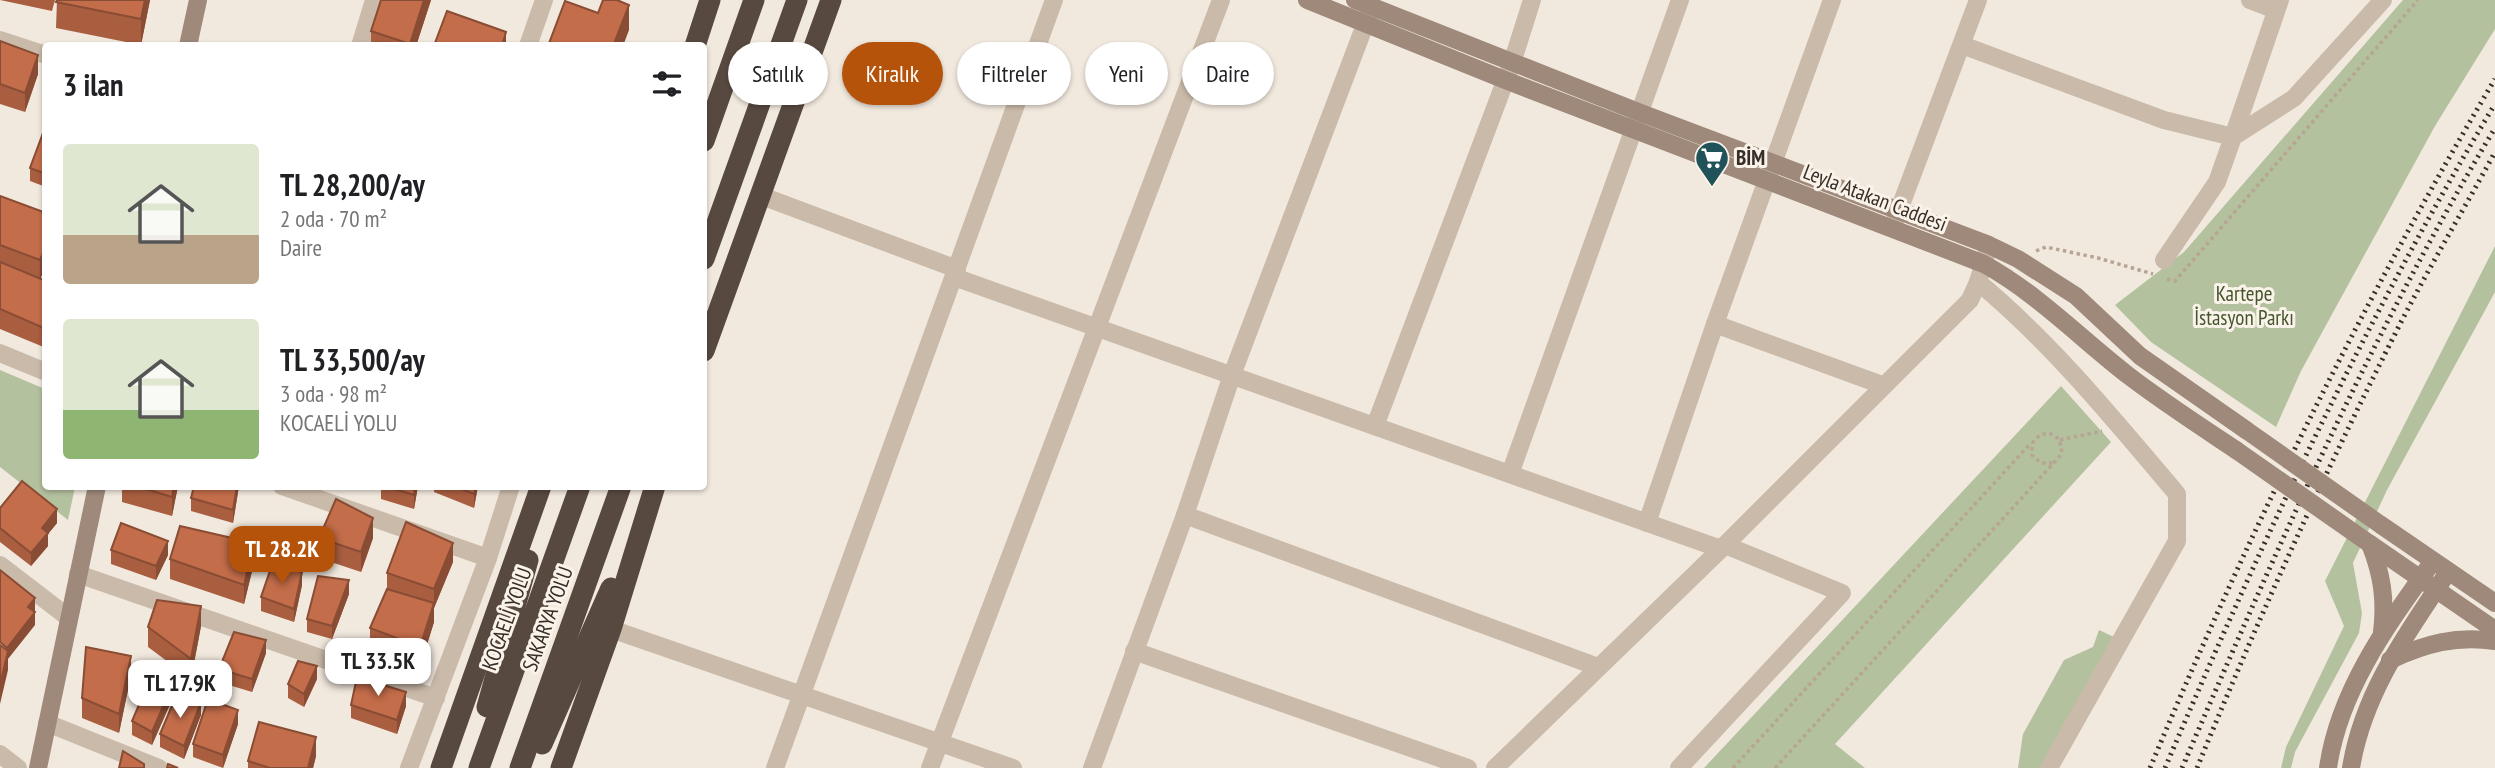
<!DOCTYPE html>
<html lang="tr">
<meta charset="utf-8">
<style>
:root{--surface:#fff;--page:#f6f6f6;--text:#202124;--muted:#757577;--accent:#b45309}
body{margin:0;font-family:"PT Sans Narrow",sans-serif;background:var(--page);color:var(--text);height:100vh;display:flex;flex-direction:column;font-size:26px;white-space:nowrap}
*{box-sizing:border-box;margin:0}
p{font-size:23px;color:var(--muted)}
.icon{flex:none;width:38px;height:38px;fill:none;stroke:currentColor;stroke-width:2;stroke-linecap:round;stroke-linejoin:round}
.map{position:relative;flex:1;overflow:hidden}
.sheet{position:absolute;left:42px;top:42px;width:665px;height:448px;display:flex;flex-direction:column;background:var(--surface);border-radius:7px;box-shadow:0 2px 5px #0004}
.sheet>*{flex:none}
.hud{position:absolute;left:728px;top:42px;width:665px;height:63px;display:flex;gap:14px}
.price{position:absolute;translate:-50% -60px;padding:0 16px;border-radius:14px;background:#fff;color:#222;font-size:23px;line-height:46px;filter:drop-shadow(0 2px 4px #0008)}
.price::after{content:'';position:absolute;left:50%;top:42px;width:21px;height:16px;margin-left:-10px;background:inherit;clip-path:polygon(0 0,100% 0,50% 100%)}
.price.active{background:var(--accent);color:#fff}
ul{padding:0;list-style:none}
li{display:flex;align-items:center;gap:21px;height:175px;padding:0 21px}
li span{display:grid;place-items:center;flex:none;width:196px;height:140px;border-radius:7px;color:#555}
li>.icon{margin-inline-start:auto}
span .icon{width:84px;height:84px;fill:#fffc;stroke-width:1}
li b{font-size:30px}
h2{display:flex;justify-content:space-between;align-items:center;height:84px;padding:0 21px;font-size:30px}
.tag{padding:0 24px;border-radius:32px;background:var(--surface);box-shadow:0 2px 5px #0004;font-size:24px;line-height:63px}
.tag.active{background:var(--accent);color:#fff}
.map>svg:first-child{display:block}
.green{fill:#b4c19e}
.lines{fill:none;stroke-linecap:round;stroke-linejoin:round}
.path{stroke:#b6a494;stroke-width:3.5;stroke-dasharray:3.5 3.5;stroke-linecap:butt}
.street{stroke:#cabaa9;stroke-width:18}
.secondary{stroke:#9e897b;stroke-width:18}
.highway{stroke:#584940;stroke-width:21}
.rail{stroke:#382e29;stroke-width:5;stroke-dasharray:2 5;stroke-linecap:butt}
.secondary-bridge{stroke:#9e897b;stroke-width:18}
.wall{fill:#a95e40}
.shaded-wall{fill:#894c34}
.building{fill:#c46d4a;stroke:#894c34;stroke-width:2}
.labels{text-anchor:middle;stroke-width:6;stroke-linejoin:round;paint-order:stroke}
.poi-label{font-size:21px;font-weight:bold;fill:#382e29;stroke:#faf3ea;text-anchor:start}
.street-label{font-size:21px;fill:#382e29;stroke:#faf3ea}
.park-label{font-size:21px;fill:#45552d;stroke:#faf3ea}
</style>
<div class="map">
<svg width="2495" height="768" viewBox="0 0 2495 768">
<rect width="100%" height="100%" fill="#f2e9de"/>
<g class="green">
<path d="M 2403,0 L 2495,0 L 2495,29 L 2435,126 L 2301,371 L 2276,427 L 2151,342 L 2115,305 L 2184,252 Z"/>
<path d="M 2495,246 L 2495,292 L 2387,490 L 2353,563 L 2362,613 L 2359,633 L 2295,752 L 2291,768 L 2281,768 L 2286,747 L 2344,626 L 2325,581 Z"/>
<path d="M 0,370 L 45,389 L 46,486 L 75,487 L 68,520 L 0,467 Z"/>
<path d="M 2061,386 L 2111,442 L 1835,744 L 1865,768 L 1704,768 Z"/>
<path d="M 2099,630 L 2114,637 L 2041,768 L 2018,768 L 2023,734 L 2064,660 L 2093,647 Z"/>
</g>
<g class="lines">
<g class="path">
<path d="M 2036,251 L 2046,247 L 2098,258 L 2153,274"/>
<path d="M 2167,279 L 2175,281 L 2418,0"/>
<path d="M 2060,440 L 2102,431"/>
<path d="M 1733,768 L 2031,443"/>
<path d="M 1775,768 L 2061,455 L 2062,447 L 2056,436 C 2046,431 2038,434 2032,444 L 2032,455 L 2041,463 L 2054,463"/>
</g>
<g class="street">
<path d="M 2250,0 L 2276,10"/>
<path d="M 0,40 L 46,55"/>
<path d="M 1962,45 L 2164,120 L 2233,137 L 2280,0"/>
<path d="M 360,46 L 374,0"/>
<path d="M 528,46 L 544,0"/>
<path d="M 759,195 L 957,269"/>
<path d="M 1893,226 L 1978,0"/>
<path d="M 2164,260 L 2217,182 L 2233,137 L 2294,98 L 2383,0"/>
<path d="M 954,277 L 1721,549"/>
<path d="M 1978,282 C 2053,344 2115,421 2177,494 L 2177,541 L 2049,768"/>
<path d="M 1715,324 L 1882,385"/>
<path d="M 0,353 L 46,372"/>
<path d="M 1375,426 L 1512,63 L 1532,0"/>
<path d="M 1510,474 L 1680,0"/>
<path d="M 282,486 L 488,558"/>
<path d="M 1185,515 L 1598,667"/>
<path d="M 1647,523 L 1715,324 L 1832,0"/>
<path d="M 0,565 L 69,618"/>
<path d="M 78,574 L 436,698"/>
<path d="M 611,629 L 1013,768"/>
<path d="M 1134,651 L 1468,768"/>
<path d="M 47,723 L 159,768"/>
<path d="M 0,754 L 18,768"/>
<path d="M 409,768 L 488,558 L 511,486"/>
<path d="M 775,768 L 1054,0"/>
<path d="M 930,768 L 1221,0"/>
<path d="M 1092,768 L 1185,515 L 1232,375 L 1371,9"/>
<path d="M 1495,768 L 1721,549 L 1970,300 L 1978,282 L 1987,252"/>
<path d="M 1679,768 L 1842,593 L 1725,545"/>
</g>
<g class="secondary">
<path d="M 1307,0 L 1505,80 L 1984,264 C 2038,294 2080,338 2129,376 C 2163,402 2200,426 2236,450"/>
<path d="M 1355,0 L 1641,113 L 1989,245 L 2018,259 L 2076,296 L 2140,356 L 2246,430"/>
<path d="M 188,46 L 198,0"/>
<path d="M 2381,525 L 2495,603"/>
<path d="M 2370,544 L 2495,630"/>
<path d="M 2370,544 C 2382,574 2386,600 2382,632"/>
<path d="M 2390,660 C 2425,644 2456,635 2495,641"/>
<path d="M 38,768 L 97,486"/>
<path d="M 2328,768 C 2339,690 2388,624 2433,561"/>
<path d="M 2351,768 C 2363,693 2407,633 2448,572"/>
</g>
<g class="highway">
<path d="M 695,46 L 710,0"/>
<path d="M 704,141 L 754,0"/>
<path d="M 704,259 L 797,0"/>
<path d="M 704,351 L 831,0"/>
<path d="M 487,707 L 528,560"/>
<path d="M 542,744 L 611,588"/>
<path d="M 441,768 L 541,486"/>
<path d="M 479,768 L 580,486"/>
<path d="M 520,768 L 621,486"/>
<path d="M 561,768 L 611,629 L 655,486"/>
</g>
<g class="rail">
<path d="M 2150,768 C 2249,531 2363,301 2495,79"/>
<path d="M 2165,768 C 2262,540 2367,316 2495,104"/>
<path d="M 2182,768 C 2276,550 2372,332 2495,128"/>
<path d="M 2197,768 C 2257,621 2323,476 2395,334 C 2426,272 2462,213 2495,152"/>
</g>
<g class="secondary-bridge">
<path d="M 2246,430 L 2381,525"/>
<path d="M 2236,450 L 2370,544"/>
</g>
</g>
<g class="wall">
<path d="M 0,0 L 55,0 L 52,11 Z"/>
<path d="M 57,0 L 150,0 L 141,45 L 56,28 Z"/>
<path d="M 431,0 L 416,46 L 371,46 L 371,31 Z"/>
<path d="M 0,41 L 38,74 L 25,112 L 0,104 Z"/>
<path d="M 46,134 L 46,187 L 30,181 L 30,168 Z"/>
<path d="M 0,196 L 46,213 L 40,279 L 43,280 L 46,274 L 46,348 L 0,329 Z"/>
<path d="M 122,486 L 178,486 L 172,516 L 122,502 Z"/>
<path d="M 239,486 L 233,523 L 191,511 L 191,498 Z"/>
<path d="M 354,486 L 366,486 L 365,490 Z"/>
<path d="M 381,486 L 418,486 L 414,509 L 381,499 Z"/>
<path d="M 434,486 L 478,486 L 474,508 L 434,492 Z"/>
<path d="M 0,508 L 57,523 L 48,534 L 48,546 L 31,566 L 0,542 Z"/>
<path d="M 319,538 L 373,538 L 361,572 L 319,558 Z"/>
<path d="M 111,550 L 168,555 L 156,580 L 111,564 Z"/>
<path d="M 170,559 L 254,563 L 244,604 L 170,579 Z"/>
<path d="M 453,562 L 434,608 L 434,622 L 420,667 L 370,648 L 370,628 L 387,589 L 387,573 Z"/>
<path d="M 302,585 L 294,622 L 261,611 L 261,597 Z"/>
<path d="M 349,594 L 332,639 L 307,632 L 307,619 Z"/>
<path d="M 201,626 L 191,679 L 148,647 L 148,627 Z"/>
<path d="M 266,653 L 252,692 L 219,682 L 219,669 Z"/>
<path d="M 131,675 L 119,733 L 82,718 L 82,698 Z"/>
<path d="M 317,679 L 304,707 L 288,698 L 288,684 Z"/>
<path d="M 171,702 L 152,745 L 132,735 L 132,721 Z"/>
<path d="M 351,705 L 406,706 L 397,734 L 351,718 Z"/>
<path d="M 201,715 L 184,759 L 160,747 L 160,734 Z"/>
<path d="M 238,724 L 223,768 L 193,757 L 193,744 Z"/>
<path d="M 316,756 L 313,768 L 248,768 L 248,761 Z"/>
</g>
<g class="shaded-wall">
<path d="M 145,0 L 150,0 L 141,45 L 141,19 Z"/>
<path d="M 424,0 L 431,0 L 416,46 L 410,46 Z"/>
<path d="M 629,5 L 629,30 L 623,46 L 613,46 Z"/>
<path d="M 506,32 L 506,46 L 502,46 Z"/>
<path d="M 38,55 L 38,74 L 25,112 L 25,93 Z"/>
<path d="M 46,246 L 46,266 L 40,280 L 40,260 Z"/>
<path d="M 174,486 L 178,486 L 172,516 L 172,497 Z"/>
<path d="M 237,486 L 239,486 L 233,523 L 233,510 Z"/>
<path d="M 415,486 L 418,486 L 414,509 L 414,495 Z"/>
<path d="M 476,486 L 478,486 L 474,508 L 474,494 Z"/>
<path d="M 57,509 L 57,523 L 48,534 L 48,546 L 31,566 L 31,553 L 42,528 Z"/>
<path d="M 373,518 L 373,538 L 361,572 L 361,552 Z"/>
<path d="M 168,541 L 168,555 L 156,580 L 156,566 Z"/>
<path d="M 254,543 L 254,563 L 244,604 L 244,585 Z"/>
<path d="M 453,543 L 453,562 L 434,608 L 434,622 L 420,667 L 420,647 L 434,603 L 434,589 Z"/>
<path d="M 302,572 L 302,585 L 294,622 L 294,609 Z"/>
<path d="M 349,580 L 349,594 L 332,639 L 332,626 Z"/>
<path d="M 35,598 L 35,611 L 28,620 L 28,607 Z"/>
<path d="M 201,606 L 201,626 L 191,679 L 191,659 Z"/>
<path d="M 35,612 L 35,625 L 8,659 L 8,670 L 0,704 L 0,685 L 7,655 L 7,648 Z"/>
<path d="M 266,640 L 266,653 L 252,692 L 252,679 Z"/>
<path d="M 131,656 L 131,675 L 119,733 L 119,714 Z"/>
<path d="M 317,666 L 317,679 L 304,707 L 304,694 Z"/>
<path d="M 171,688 L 171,702 L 152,745 L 152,732 Z"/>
<path d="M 406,692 L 406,706 L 397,734 L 397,720 Z"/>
<path d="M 201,702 L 201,715 L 184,759 L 184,746 Z"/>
<path d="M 238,710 L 238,724 L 223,768 L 223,755 Z"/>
<path d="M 316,737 L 316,756 L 313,768 L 308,768 Z"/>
</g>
<g class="building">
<path d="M 57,0 L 145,0 L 141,19 L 56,2 Z"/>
<path d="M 381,0 L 424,0 L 410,44 L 371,31 Z"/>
<path d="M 603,0 L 617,0 L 629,5 L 613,46 L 548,46 L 565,1 L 598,13 Z"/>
<path d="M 447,11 L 506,32 L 502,46 L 442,46 L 435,43 Z"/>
<path d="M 0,41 L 38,55 L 25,93 L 0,84 Z"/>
<path d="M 43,133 L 46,134 L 46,174 L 30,168 Z"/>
<path d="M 0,196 L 46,213 L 46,246 L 40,260 L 0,245 Z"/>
<path d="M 0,262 L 46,281 L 46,329 L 0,309 Z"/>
<path d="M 22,481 L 57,509 L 42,528 L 48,533 L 31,553 L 0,528 L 0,508 Z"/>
<path d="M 136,486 L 174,486 L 172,497 Z"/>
<path d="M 194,486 L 237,486 L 233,510 L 191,498 Z"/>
<path d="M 385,486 L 415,486 L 414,495 Z"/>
<path d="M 454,486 L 476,486 L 474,494 Z"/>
<path d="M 336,499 L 373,518 L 361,552 L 319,538 Z"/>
<path d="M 406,522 L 453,543 L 434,589 L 387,573 Z"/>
<path d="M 121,523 L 168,541 L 156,566 L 111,550 Z"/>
<path d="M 180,526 L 254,543 L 244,585 L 170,559 Z"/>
<path d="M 272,565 L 302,572 L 294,609 L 261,597 Z"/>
<path d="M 0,570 L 35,598 L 28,607 L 35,612 L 7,648 L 0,642 Z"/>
<path d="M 318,576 L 349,580 L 332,626 L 307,619 Z"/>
<path d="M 387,589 L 434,603 L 420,647 L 370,628 Z"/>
<path d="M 157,600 L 201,606 L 191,659 L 148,627 Z"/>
<path d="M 234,632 L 266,640 L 252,679 L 219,669 Z"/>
<path d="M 0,645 L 8,651 L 0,685 Z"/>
<path d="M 86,647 L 131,656 L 119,714 L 82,698 Z"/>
<path d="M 298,661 L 317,666 L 304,694 L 288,684 Z"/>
<path d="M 357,677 L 406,692 L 397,720 L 351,705 Z"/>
<path d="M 150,679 L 171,688 L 152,732 L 132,721 Z"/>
<path d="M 176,696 L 201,702 L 184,746 L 160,734 Z"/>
<path d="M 208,699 L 238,710 L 223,755 L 193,744 Z"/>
<path d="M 259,722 L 316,737 L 308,768 L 270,768 L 248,761 Z"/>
<path d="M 123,751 L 144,764 L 144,768 L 119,768 Z"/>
<path d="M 168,764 L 178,768 L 167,768 Z"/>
</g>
<defs>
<g id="supermarket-pin" transform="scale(1.75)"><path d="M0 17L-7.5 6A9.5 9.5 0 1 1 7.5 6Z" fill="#1f5259" stroke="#faf3ea"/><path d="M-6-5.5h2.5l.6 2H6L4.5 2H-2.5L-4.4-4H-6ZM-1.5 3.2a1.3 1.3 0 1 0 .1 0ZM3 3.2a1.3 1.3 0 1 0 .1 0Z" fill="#fff"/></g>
</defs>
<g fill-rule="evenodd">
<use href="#supermarket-pin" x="1712" y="158"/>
</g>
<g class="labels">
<g class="poi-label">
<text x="1736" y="165">BİM</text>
</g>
<g class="street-label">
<text transform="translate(1875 198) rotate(21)" y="7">Leyla Atakan Caddesi</text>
<text transform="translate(507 619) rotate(-70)" y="7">KOCAELİ YOLU</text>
<text transform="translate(548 619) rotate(-70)" y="7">SAKARYA YOLU</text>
</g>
<g class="park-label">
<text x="2244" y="301">Kartepe<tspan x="2244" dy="24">İstasyon Parkı</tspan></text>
</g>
</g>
</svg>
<b class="price active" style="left:282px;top:586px">TL 28.2K</b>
<b class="price" style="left:378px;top:698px">TL 33.5K</b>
<b class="price" style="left:180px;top:720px">TL 17.9K</b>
<div class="hud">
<a class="tag">Satılık</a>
<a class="tag active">Kiralık</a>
<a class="tag">Filtreler</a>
<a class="tag">Yeni</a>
<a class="tag">Daire</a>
</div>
<section class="sheet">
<h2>3 ilan<svg class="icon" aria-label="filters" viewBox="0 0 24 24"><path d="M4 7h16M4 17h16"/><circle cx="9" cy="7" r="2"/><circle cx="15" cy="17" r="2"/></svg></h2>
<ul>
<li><span style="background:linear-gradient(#dfe7d0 65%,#b9a48a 0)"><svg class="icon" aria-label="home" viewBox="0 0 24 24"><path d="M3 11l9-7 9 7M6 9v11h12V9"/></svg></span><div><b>TL 28,200/ay</b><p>2 oda · 70 m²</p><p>Daire</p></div></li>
<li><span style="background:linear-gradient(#dfe7d0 65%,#8fb573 0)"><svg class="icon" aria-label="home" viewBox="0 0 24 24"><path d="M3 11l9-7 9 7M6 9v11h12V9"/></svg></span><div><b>TL 33,500/ay</b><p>3 oda · 98 m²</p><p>KOCAELİ YOLU</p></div></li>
</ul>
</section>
</div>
